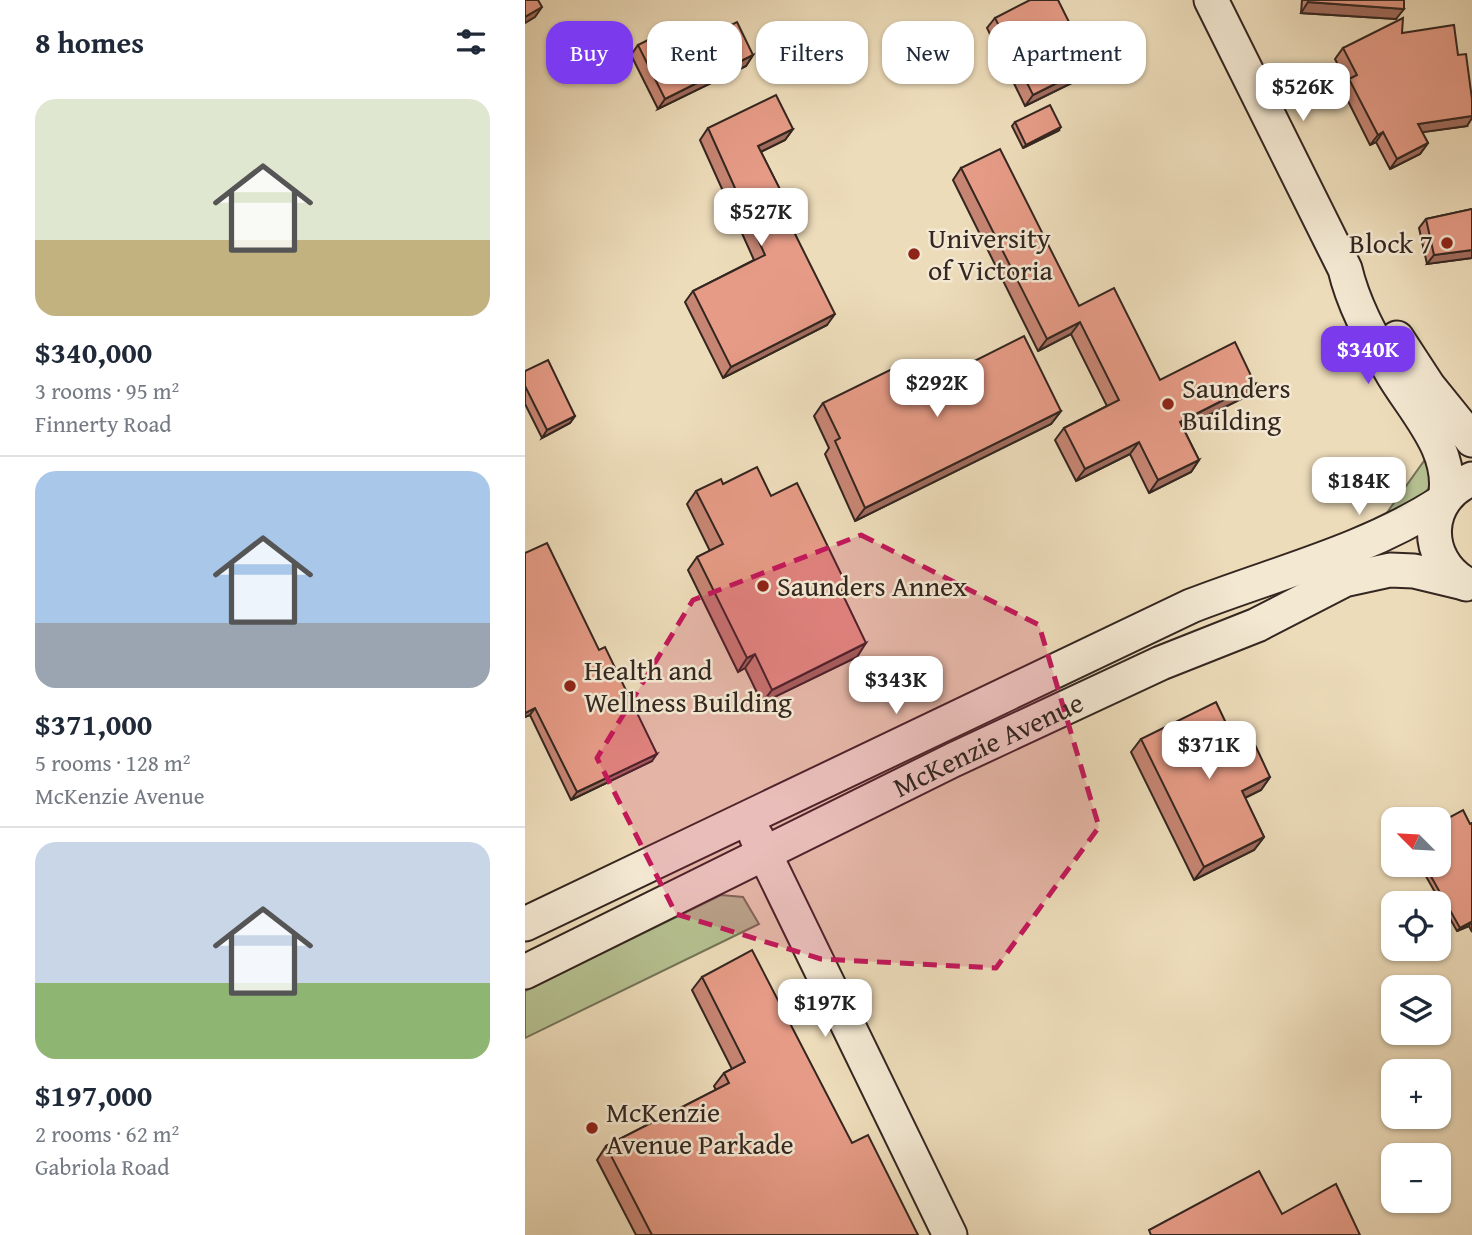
<!DOCTYPE html>
<meta charset="utf-8">
<style>
:root{--surface:#fff;--page:#f2f2f3;--text:#1f2937;--muted:#747a83;--line:#e0e1e3;--accent:#7c3aed}
body{margin:0;font-family:"Gentium Book Plus",serif;background:var(--page);color:var(--text);height:100vh;display:flex;flex-direction:column;font-size:26px;white-space:nowrap}
*{box-sizing:border-box;margin:0}
p{font-size:23px;color:var(--muted)}
.icon{flex:none;width:38px;height:38px;fill:none;stroke:currentColor;stroke-width:2;stroke-linecap:round;stroke-linejoin:round}
.map{position:relative;flex:1;overflow:hidden}
.details{display:flex;flex-direction:column;background:var(--surface);width:525px}
.details>*{flex:none}
.top-card{position:absolute;left:21px;top:21px;width:665px;height:63px;display:flex;gap:14px}
.needle{width:46px;rotate:294deg}
.tools{position:absolute;left:856px;top:807px;display:grid;gap:14px}
.tools a{display:grid;place-items:center;width:70px;height:70px;border-radius:14px;background:var(--surface);box-shadow:0 2px 5px #0004;font-size:35px}
.price{position:absolute;translate:-50% -60px;padding:0 16px;border-radius:14px;background:#fff;color:#222;font-size:23px;line-height:46px;filter:drop-shadow(0 2px 4px #0008)}
.price::after{content:'';position:absolute;left:50%;top:42px;width:21px;height:16px;margin-left:-10px;background:inherit;clip-path:polygon(0 0,100% 0,50% 100%)}
.price.active{background:var(--accent);color:#fff}
ul{padding:0;list-style:none}
li{display:grid;align-content:center;gap:14px;height:371px;padding:0 35px}
li+li{border-top:2px solid var(--line)}
li span{display:grid;place-items:center;height:217px;border-radius:21px;color:#555}
li>.icon{margin-inline-start:auto}
span .icon{width:126px;height:126px;fill:#fffc;stroke-width:1}
li b{font-size:30px}
h2{display:flex;justify-content:space-between;align-items:center;height:84px;padding:0 35px;font-size:30px}
.tag{padding:0 24px;border-radius:21px;background:var(--surface);box-shadow:0 2px 5px #0004;font-size:24px;line-height:63px}
.tag.active{background:var(--accent);color:#fff}
main{display:flex;flex:1;min-height:0}
.map>svg:first-child{display:block}
.green{fill:#b6c191;stroke:#757458;stroke-width:2}
.lines{fill:none;stroke-linecap:round;stroke-linejoin:round}
.secondary-casing{stroke:#342620;stroke-width:37}
.secondary{stroke:#f3e8d2;stroke-width:33}
.wall{fill:#c68573;stroke:#342620;stroke-width:2}
.shaded-wall{fill:#a16c5e;stroke:#342620;stroke-width:2}
.building{fill:#e69b86;stroke:#342620;stroke-width:2}
.marked{fill:#c2185b;fill-opacity:0.2;stroke:#c2185b;stroke-width:5;stroke-dasharray:14 9;stroke-linejoin:round}
.poi-dot{fill:#8f2418;stroke:#f3e8d2;stroke-width:2.5}
.labels{text-anchor:middle;stroke-width:5;stroke-linejoin:round;paint-order:stroke}
.poi-label{font-size:28px;fill:#342620;stroke:#f3e8d2;text-anchor:start}
.street-label{font-size:28px;fill:#342620;stroke:#f3e8d2}
</style>
<main>
<section class="details">
<h2>8 homes<svg class="icon" aria-label="filters" viewBox="0 0 24 24"><path d="M4 7h16M4 17h16"/><circle cx="9" cy="7" r="2"/><circle cx="15" cy="17" r="2"/></svg></h2>
<ul>
<li><span style="background:linear-gradient(#dfe7d0 65%,#c2b280 0)"><svg class="icon" aria-label="home" viewBox="0 0 24 24"><path d="M3 11l9-7 9 7M6 9v11h12V9"/></svg></span><div><b>$340,000</b><p>3 rooms · 95 m²</p><p>Finnerty Road</p></div></li>
<li><span style="background:linear-gradient(#a9c7e8 70%,#9aa5b1 0)"><svg class="icon" aria-label="home" viewBox="0 0 24 24"><path d="M3 11l9-7 9 7M6 9v11h12V9"/></svg></span><div><b>$371,000</b><p>5 rooms · 128 m²</p><p>McKenzie Avenue</p></div></li>
<li><span style="background:linear-gradient(#c9d6e8 65%,#8fb573 0)"><svg class="icon" aria-label="home" viewBox="0 0 24 24"><path d="M3 11l9-7 9 7M6 9v11h12V9"/></svg></span><div><b>$197,000</b><p>2 rooms · 62 m²</p><p>Gabriola Road</p></div></li>
</ul>
</section>
<div class="map">
<svg width="947" height="1235" viewBox="0 0 947 1235">
<rect width="100%" height="100%" fill="#eddcba"/>
<filter id="stains"><feTurbulence type="fractalNoise" baseFrequency=".00286" numOctaves="4"/><feColorMatrix values="0 0 0 0 .2 0 0 0 0 .09 0 0 0 0 .02 0 0 0 .5 -.17"/></filter>
<radialGradient id="worn" r=".72"><stop offset=".6" stop-color="#630" stop-opacity="0"/><stop offset="1" stop-color="#630" stop-opacity=".3"/></radialGradient>
<g class="green">
<path d="M 899,461 L 909,469 C 908,500 880,507 856,521 Z"/>
<path d="M 196,895 L 218,897 L 234,924 L 0,1038 L 0,991 Z"/>
</g>
<g class="lines">
<g class="secondary-casing">
<g id="secondary">
<path d="M 686,0 L 820,269 C 829,307 848,339 867,373 C 890,412 930,451 920,499"/>
<path d="M 872,338 L 904,387 L 947,440"/>
<path d="M 941,584 C 897,559 899,498 947,479"/>
<path d="M 231,836 L 425,1235"/>
<path d="M 0,924 L 666,606 C 751,573 839,552 917,502"/>
<path id="s1" d="M 0,972 L 428,760 L 636,663 L 732,625 L 819,580 L 865,570 L 889,571 L 939,583"/>
</g>
</g>
<use href="#secondary" class="secondary"/>
</g>
<g class="wall">
<path d="M 777,0 L 879,0 L 871,19 L 776,13 Z"/>
<path d="M 470,18 L 566,66 L 559,77 L 500,106 L 462,28 Z"/>
<path d="M 877,33 L 942,126 L 897,132 L 903,143 L 895,154 L 865,169 L 851,142 L 845,145 L 817,89 L 822,82 L 810,59 L 818,48 Z"/>
<path d="M 113,45 L 147,54 L 228,55 L 221,66 L 133,109 L 106,55 Z"/>
<path d="M 490,122 L 533,131 L 498,148 L 487,126 Z"/>
<path d="M 183,128 L 268,129 L 260,140 L 236,152 L 273,225 L 269,231 L 302,325 L 198,378 L 160,302 L 168,291 L 229,260 L 175,140 Z"/>
<path d="M 436,168 L 554,306 L 635,380 L 730,384 L 722,396 L 658,428 L 674,460 L 666,472 L 624,493 L 605,454 L 551,481 L 530,440 L 539,428 L 582,406 L 546,334 L 513,351 L 428,180 Z"/>
<path d="M 947,209 L 947,258 L 902,264 L 894,228 L 901,219 Z"/>
<path d="M 0,371 L 50,416 L 45,423 L 17,438 L 0,404 Z"/>
<path d="M 380,396 L 536,411 L 526,424 L 330,521 L 300,454 L 304,448 L 289,416 L 298,403 Z"/>
<path d="M 198,484 L 246,496 L 323,588 L 318,595 L 332,657 L 237,703 L 220,668 L 213,672 L 163,570 L 172,557 L 185,551 L 162,504 L 171,491 Z"/>
<path d="M 0,553 L 127,761 L 46,800 L 5,715 L 0,717 Z"/>
<path d="M 616,739 L 709,740 L 745,777 L 736,790 L 720,798 L 739,837 L 729,850 L 669,880 L 606,752 Z"/>
<path d="M 947,823 L 947,932 L 944,926 L 932,931 L 894,864 L 914,864 L 945,824 Z"/>
<path d="M 177,977 L 327,1143 L 393,1235 L 111,1235 L 72,1160 L 81,1146 L 191,1090 L 189,1086 L 199,1073 L 207,1069 L 167,990 Z"/>
</g>
<g class="shaded-wall">
<path d="M 783,2 L 879,9 L 871,19 L 776,13 Z"/>
<path d="M 17,7 L 10,17 L 0,23 L 0,17 Z"/>
<path d="M 228,55 L 221,66 L 133,109 L 140,99 Z"/>
<path d="M 566,66 L 559,77 L 500,106 L 508,95 Z"/>
<path d="M 947,116 L 947,118 L 942,126 L 885,134 L 893,124 Z"/>
<path d="M 536,127 L 533,131 L 498,148 L 501,145 Z"/>
<path d="M 268,129 L 260,140 L 225,157 L 233,146 Z"/>
<path d="M 858,132 L 851,142 L 845,145 L 853,135 Z"/>
<path d="M 903,143 L 895,154 L 865,169 L 872,159 Z"/>
<path d="M 947,250 L 947,258 L 902,264 L 909,255 Z"/>
<path d="M 310,314 L 302,325 L 198,378 L 206,367 Z"/>
<path d="M 555,322 L 546,334 L 513,351 L 522,339 Z"/>
<path d="M 730,384 L 722,396 L 646,434 L 655,422 Z"/>
<path d="M 536,411 L 526,424 L 330,521 L 340,508 Z"/>
<path d="M 50,416 L 45,423 L 17,438 L 22,430 Z"/>
<path d="M 614,442 L 605,454 L 551,481 L 560,469 Z"/>
<path d="M 674,460 L 666,472 L 624,493 L 633,480 Z"/>
<path d="M 341,643 L 332,657 L 237,703 L 247,690 Z"/>
<path d="M 230,654 L 220,668 L 213,672 L 222,658 Z"/>
<path d="M 10,708 L 5,715 L 0,717 L 0,713 Z"/>
<path d="M 132,754 L 127,761 L 46,800 L 52,792 Z"/>
<path d="M 745,777 L 736,790 L 707,804 L 717,791 Z"/>
<path d="M 739,837 L 729,850 L 669,880 L 679,867 Z"/>
<path d="M 946,922 L 944,926 L 932,931 L 935,928 Z"/>
</g>
<g class="building">
<path d="M 0,0 L 13,0 L 17,7 L 0,17 Z"/>
<path d="M 505,0 L 533,0 L 566,66 L 508,95 L 470,18 Z"/>
<path d="M 783,0 L 879,0 L 879,9 L 783,2 Z"/>
<path d="M 878,18 L 877,33 L 929,25 L 933,55 L 941,54 L 947,99 L 947,116 L 893,124 L 903,143 L 872,159 L 858,132 L 853,135 L 824,79 L 832,75 L 818,48 Z"/>
<path d="M 212,22 L 228,55 L 140,99 L 113,45 L 137,33 L 147,54 Z"/>
<path d="M 251,95 L 268,129 L 233,146 L 273,225 L 267,228 L 310,314 L 206,367 L 168,291 L 240,255 L 183,128 Z"/>
<path d="M 525,105 L 536,127 L 501,145 L 490,122 Z"/>
<path d="M 475,149 L 554,306 L 589,288 L 635,380 L 710,342 L 730,384 L 655,422 L 674,460 L 633,480 L 614,442 L 560,469 L 539,428 L 594,400 L 555,322 L 522,339 L 436,168 Z"/>
<path d="M 947,209 L 947,250 L 909,255 L 901,219 Z"/>
<path d="M 499,336 L 536,411 L 340,508 L 310,441 L 315,438 L 298,403 L 367,369 L 380,396 Z"/>
<path d="M 23,360 L 50,416 L 22,430 L 0,386 L 0,371 Z"/>
<path d="M 232,467 L 246,496 L 272,483 L 323,588 L 316,591 L 341,643 L 247,690 L 230,654 L 222,658 L 172,557 L 198,544 L 171,491 L 196,479 L 198,484 Z"/>
<path d="M 22,543 L 74,650 L 80,647 L 132,754 L 52,792 L 10,708 L 0,713 L 0,553 Z"/>
<path d="M 691,702 L 709,740 L 724,732 L 745,777 L 717,791 L 739,837 L 679,867 L 616,739 Z"/>
<path d="M 938,810 L 945,824 L 947,823 L 947,923 L 946,922 L 935,928 L 899,864 L 914,864 L 914,823 Z"/>
<path d="M 227,950 L 327,1143 L 343,1135 L 393,1235 L 127,1235 L 81,1146 L 204,1083 L 199,1073 L 220,1062 L 177,977 Z"/>
<path d="M 734,1171 L 757,1214 L 811,1184 L 835,1235 L 626,1235 L 624,1230 Z"/>
</g>
<path class="marked" d="M 336,535 L 514,625 L 574,827 L 471,968 L 296,959 L 151,914 L 72,758 L 168,600 Z"/>
<g class="poi-dot">
<circle cx="922" cy="243" r="7"/>
<circle cx="389" cy="254" r="7"/>
<circle cx="643" cy="404" r="7"/>
<circle cx="238" cy="586" r="7"/>
<circle cx="45" cy="686" r="7"/>
<circle cx="67" cy="1128" r="7"/>
</g>
<g class="labels">
<g class="poi-label">
<text x="403" y="248">University<tspan x="403" dy="32">of Victoria</tspan></text>
<text x="908" y="253" text-anchor="end">Block 7</text>
<text x="657" y="398">Saunders<tspan x="657" dy="32">Building</tspan></text>
<text x="252" y="596">Saunders Annex</text>
<text x="59" y="680">Health and<tspan x="59" dy="32">Wellness Building</tspan></text>
<text x="81" y="1122">McKenzie<tspan x="81" dy="32">Avenue Parkade</tspan></text>
</g>
<g class="street-label">
<text dy="10" stroke="none"><textPath href="#s1" startOffset="516">McKenzie Avenue</textPath></text>
</g>
</g>
<rect width="100%" height="100%" filter="url(#stains)"/>
<rect width="100%" height="100%" fill="url(#worn)"/>
</svg>
<div class="tools">
<a><svg class="needle" viewBox="-14 -14 28 28"><path d="M0-13l5 13h-10z" fill="#e53935"/><path d="M0 13l5-13h-10z" fill="#747a83"/></svg></a>
<a><svg class="icon" aria-label="locate" viewBox="0 0 24 24"><circle cx="12" cy="12" r="6"/><path d="M12 2v4M12 18v4M2 12h4M18 12h4"/></svg></a>
<a><svg class="icon" aria-label="layers" viewBox="0 0 24 24"><path d="M12 4l9 5-9 5-9-5zM3 14l9 5 9-5"/></svg></a>
<a>+</a>
<a>−</a>
</div>
<b class="price" style="left:778px;top:123px">$526K</b>
<b class="price" style="left:236px;top:248px">$527K</b>
<b class="price active" style="left:843px;top:386px">$340K</b>
<b class="price" style="left:412px;top:419px">$292K</b>
<b class="price" style="left:834px;top:517px">$184K</b>
<b class="price" style="left:371px;top:716px">$343K</b>
<b class="price" style="left:684px;top:781px">$371K</b>
<b class="price" style="left:300px;top:1039px">$197K</b>
<div class="top-card">
<a class="tag active">Buy</a>
<a class="tag">Rent</a>
<a class="tag">Filters</a>
<a class="tag">New</a>
<a class="tag">Apartment</a>
</div>
</div>
</main>
